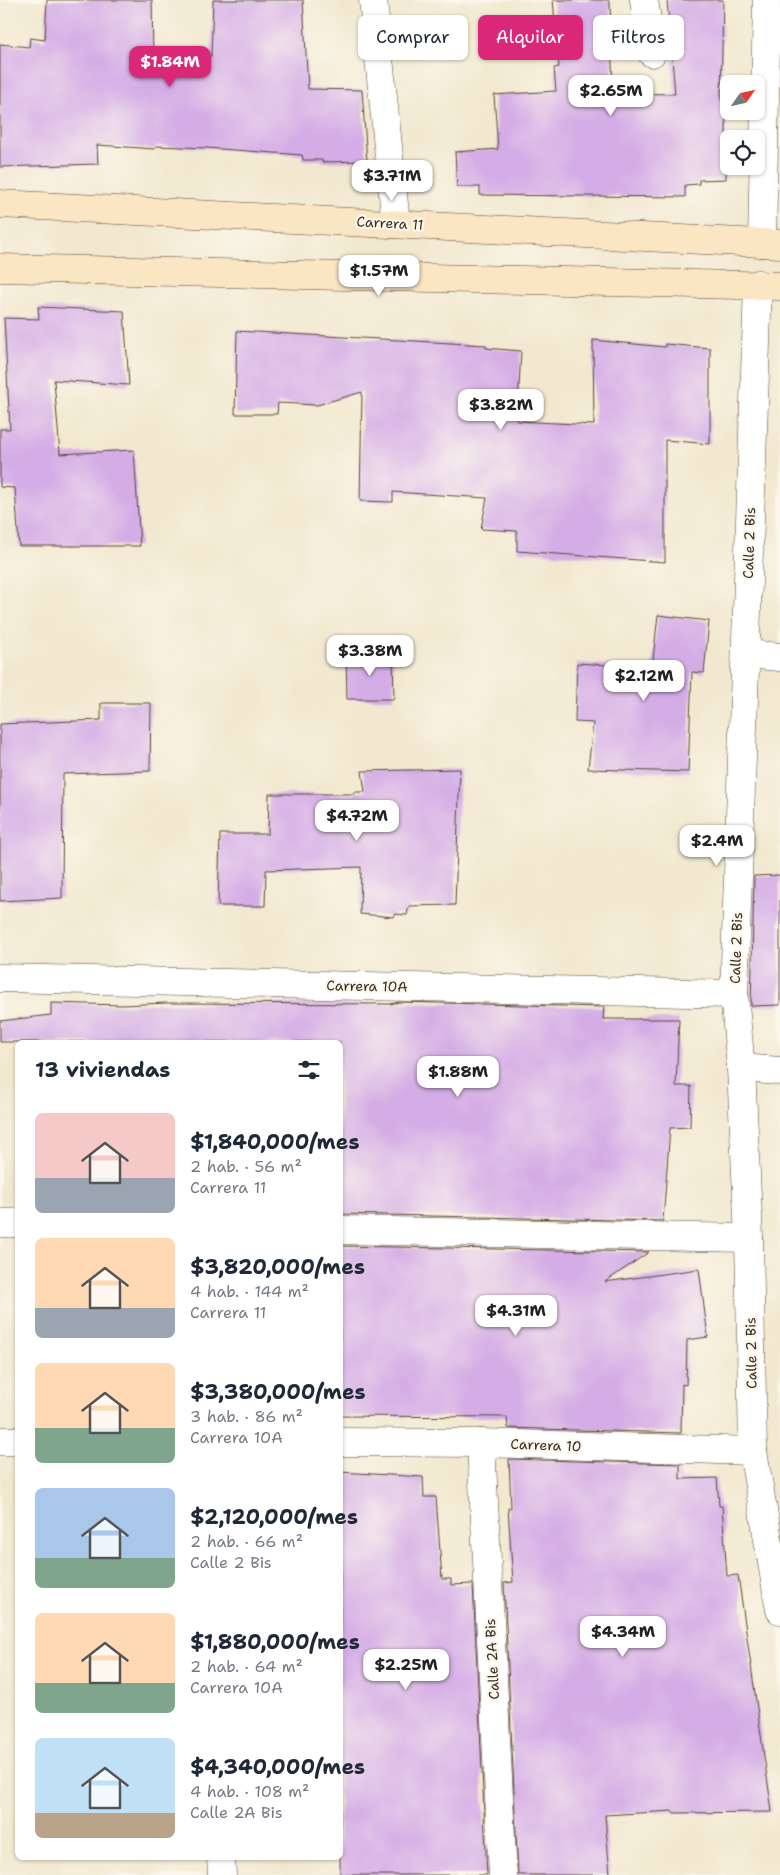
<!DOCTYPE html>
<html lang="es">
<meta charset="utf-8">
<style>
:root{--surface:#fff;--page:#f6f6f7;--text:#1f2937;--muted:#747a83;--accent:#db2777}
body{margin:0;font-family:"Shantell Sans",sans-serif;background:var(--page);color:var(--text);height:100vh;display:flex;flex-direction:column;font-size:19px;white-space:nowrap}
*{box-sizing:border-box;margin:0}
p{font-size:16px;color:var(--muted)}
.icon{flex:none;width:28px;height:28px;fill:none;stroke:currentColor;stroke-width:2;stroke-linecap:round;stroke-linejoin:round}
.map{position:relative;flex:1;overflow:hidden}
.drawer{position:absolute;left:15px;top:1040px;width:328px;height:820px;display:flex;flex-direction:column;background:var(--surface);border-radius:8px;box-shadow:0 1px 4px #0004}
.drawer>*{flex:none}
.top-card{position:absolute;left:358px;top:15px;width:348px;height:45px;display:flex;gap:10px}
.needle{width:32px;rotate:56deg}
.buttons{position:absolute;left:720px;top:75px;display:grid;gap:10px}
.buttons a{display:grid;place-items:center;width:45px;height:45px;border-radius:8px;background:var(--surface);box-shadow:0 1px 4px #0004;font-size:25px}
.price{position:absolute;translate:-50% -42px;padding:0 11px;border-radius:10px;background:#fff;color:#222;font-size:16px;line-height:32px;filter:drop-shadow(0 1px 2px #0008)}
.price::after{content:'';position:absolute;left:50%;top:30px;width:15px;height:11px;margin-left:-8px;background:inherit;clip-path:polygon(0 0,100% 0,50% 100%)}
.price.on{background:var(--accent);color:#fff}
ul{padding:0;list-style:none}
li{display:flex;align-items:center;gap:15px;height:125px;padding:0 20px}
li span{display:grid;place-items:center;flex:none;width:140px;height:100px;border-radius:8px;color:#555}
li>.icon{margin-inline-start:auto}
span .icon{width:60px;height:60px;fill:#fffc;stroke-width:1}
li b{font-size:21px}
h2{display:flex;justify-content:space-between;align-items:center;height:60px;padding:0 20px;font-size:21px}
.chip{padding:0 18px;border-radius:8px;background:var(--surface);box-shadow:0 1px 4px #0004;font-size:18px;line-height:45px}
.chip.on{background:var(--accent);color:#fff}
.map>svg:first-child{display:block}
.building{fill:#d5ade6}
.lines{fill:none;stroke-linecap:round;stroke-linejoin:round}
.street-casing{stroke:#564639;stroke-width:29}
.secondary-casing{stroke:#564639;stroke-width:29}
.street{stroke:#fff;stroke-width:28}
.secondary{stroke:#fbe6c4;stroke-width:28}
.labels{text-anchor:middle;stroke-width:4.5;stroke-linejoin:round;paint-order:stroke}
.street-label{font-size:14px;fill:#3b2a1e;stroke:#fbf7ec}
</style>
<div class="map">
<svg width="780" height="1875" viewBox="0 0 780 1875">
<rect width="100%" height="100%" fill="#fbf7ec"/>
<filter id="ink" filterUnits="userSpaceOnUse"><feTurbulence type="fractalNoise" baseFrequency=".02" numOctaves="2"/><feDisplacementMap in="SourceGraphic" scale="10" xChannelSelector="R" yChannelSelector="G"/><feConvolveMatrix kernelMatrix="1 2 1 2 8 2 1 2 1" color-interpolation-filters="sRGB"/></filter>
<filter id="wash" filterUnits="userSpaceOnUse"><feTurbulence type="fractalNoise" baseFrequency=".0096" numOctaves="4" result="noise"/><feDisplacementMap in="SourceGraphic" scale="20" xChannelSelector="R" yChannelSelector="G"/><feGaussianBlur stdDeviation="1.12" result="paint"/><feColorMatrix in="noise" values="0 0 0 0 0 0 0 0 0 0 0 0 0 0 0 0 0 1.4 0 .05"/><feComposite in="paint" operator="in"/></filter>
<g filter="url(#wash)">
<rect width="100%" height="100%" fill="#f2e8cf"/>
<g id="blocks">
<g class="building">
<path d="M 47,0 L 152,0 L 153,59 L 211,56 L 213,0 L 303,0 L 308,89 L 362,90 L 367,161 L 322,162 L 322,160 L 303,160 L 302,155 L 207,148 L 156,146 L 155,149 L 97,145 L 98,164 L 0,167 L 0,44 L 29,47 L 30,38 L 45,40 Z"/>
<path d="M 553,0 L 608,0 L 610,3 L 613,93 L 675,94 L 667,0 L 723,0 L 721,100 L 724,100 L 726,108 L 726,179 L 699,180 L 699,184 L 685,185 L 685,197 L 480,195 L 480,187 L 457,187 L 455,152 L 498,149 L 494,95 L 556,91 L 554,68 L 559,67 Z"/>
<path d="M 38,307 L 124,311 L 129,385 L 54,380 L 60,454 L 134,450 L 140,546 L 19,546 L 15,488 L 0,487 L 0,429 L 10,429 L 4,318 L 39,319 Z"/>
<path d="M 237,331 L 486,345 L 486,348 L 521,351 L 517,421 L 594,425 L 593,340 L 665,347 L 665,344 L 710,348 L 710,444 L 665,440 L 665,562 L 517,551 L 517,531 L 481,529 L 487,498 L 393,492 L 393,502 L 360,501 L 362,392 L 317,405 L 278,403 L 277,414 L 235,414 Z"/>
<path d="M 658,615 L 709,621 L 704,673 L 692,672 L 688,772 L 588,769 L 593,723 L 575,722 L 577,663 L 652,668 Z"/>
<path d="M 346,655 L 393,655 L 394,699 L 347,699 Z"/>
<path d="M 101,703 L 151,703 L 150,771 L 63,774 L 62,898 L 0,901 L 0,724 L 101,720 Z"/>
<path d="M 460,769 L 455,905 L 409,906 L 407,915 L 394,914 L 394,917 L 360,914 L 361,867 L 266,870 L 265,906 L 218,906 L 220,834 L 268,834 L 269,794 L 355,794 L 354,792 L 365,792 L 362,771 Z"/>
<path d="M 780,875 L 780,1005 L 751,1006 L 754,876 Z"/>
<path d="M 399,1002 L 604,1007 L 603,1019 L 679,1019 L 676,1086 L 691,1086 L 690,1127 L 670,1128 L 663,1221 L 340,1214 L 340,1042 L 0,1042 L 0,1021 L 51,1015 L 51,1003 L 122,1005 L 166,1003 L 390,1004 Z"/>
<path d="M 340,1246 L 649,1252 L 605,1282 L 699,1269 L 708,1337 L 687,1340 L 686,1385 L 682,1384 L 681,1433 L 508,1428 L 507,1417 L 340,1416 Z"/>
<path d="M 509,1459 L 680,1464 L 680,1479 L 717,1478 L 719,1506 L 722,1506 L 727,1576 L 738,1575 L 772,1812 L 673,1813 L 673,1811 L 605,1815 L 610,1875 L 518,1875 L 504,1583 L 513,1582 L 508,1508 L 511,1508 Z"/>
<path d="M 340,1472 L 423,1477 L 424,1497 L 436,1497 L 442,1579 L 451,1579 L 451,1585 L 473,1584 L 487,1875 L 340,1875 Z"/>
</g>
</g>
</g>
<g filter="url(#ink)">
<use href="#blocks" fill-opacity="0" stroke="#564639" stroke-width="1"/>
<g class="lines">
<g class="street-casing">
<g id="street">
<path d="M 373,0 L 396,224"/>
<path d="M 644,0 L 652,53"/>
<path d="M 762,243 L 767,0"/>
<path d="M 758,284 L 734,994 L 741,1068 L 749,1238 L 753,1451 L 780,1610"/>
<path d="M 746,654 L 780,657"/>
<path d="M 0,978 L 734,994"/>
<path d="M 741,1068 L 780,1071"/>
<path d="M 0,1223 L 18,1223"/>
<path d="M 340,1230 L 749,1238"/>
<path d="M 0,1441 L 18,1441"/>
<path d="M 340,1442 L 481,1443 L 753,1451"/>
<path d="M 481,1443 L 503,1875"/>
<path d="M 221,1858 L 222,1875"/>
</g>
</g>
<g class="secondary-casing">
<g id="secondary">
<path d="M 0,204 L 780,244"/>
<path d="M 0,268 L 780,286"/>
</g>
</g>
<use href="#street" class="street"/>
<use href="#secondary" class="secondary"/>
</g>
</g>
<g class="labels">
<g class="street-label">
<text transform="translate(390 223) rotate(3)" y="5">Carrera 11</text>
<text transform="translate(749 543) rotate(-88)" y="5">Calle 2 Bis</text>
<text transform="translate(736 948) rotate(-88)" y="5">Calle 2 Bis</text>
<text transform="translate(367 986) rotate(1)" y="5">Carrera 10A</text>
<text transform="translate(751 1353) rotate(-91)" y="5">Calle 2 Bis</text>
<text transform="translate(546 1445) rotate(2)" y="5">Carrera 10</text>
<text transform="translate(492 1659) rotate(-93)" y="5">Calle 2A Bis</text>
</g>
</g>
</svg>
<div class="buttons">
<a><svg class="needle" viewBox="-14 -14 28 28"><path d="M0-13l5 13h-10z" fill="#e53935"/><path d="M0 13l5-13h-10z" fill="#747a83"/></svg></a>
<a><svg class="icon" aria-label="locate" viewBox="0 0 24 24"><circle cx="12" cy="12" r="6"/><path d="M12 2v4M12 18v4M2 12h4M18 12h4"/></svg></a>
</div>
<b class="price on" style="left:170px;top:88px">$1.84M</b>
<b class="price" style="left:611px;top:117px">$2.65M</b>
<b class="price" style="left:392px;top:202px">$3.71M</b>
<b class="price" style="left:379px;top:297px">$1.57M</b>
<b class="price" style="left:501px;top:431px">$3.82M</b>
<b class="price" style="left:370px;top:677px">$3.38M</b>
<b class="price" style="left:644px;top:702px">$2.12M</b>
<b class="price" style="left:357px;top:842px">$4.72M</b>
<b class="price" style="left:717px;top:867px">$2.4M</b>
<b class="price" style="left:458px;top:1098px">$1.88M</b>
<b class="price" style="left:516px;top:1337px">$4.31M</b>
<b class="price" style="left:623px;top:1658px">$4.34M</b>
<b class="price" style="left:406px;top:1691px">$2.25M</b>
<div class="top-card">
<a class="chip">Comprar</a>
<a class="chip on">Alquilar</a>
<a class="chip">Filtros</a>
</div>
<section class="drawer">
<h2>13 viviendas<svg class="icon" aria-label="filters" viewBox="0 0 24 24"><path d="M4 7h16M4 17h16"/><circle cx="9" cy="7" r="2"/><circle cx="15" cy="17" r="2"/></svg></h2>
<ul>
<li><span style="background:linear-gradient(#f6c9c9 65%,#9aa5b1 0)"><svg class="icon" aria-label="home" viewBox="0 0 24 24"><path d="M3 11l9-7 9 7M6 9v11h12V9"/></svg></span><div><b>$1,840,000/mes</b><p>2 hab. · 56 m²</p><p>Carrera 11</p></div></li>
<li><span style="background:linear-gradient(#ffd9b3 70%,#9aa5b1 0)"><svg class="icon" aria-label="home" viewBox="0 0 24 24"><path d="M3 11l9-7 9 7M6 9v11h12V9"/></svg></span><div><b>$3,820,000/mes</b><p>4 hab. · 144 m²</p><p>Carrera 11</p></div></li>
<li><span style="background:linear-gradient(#ffd9b3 65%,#7fa58c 0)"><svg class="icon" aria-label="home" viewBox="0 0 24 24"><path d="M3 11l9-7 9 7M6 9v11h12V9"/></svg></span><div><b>$3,380,000/mes</b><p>3 hab. · 86 m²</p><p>Carrera 10A</p></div></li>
<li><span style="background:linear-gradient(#a9c7e8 70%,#7fa58c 0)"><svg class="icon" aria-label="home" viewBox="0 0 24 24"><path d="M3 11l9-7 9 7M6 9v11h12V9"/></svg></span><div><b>$2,120,000/mes</b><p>2 hab. · 66 m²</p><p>Calle 2 Bis</p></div></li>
<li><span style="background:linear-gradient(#ffd9b3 70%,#7fa58c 0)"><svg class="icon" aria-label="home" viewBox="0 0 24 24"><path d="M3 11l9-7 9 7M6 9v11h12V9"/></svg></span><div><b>$1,880,000/mes</b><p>2 hab. · 64 m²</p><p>Carrera 10A</p></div></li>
<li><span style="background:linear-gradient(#bfe0f5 75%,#b9a48a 0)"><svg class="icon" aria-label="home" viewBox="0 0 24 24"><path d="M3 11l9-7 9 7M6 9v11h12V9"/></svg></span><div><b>$4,340,000/mes</b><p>4 hab. · 108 m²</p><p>Calle 2A Bis</p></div></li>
</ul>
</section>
</div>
